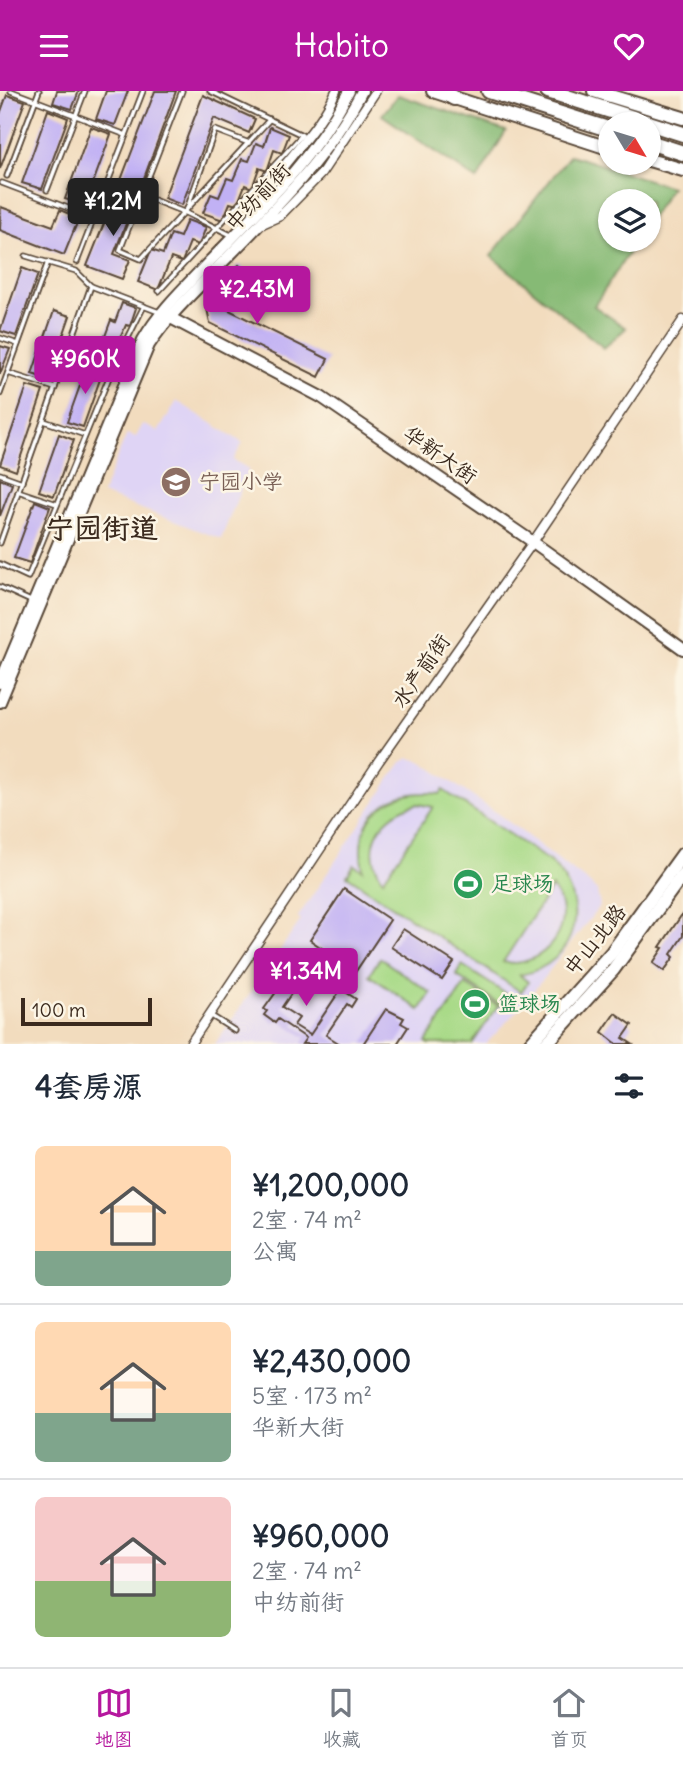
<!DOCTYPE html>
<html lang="zh">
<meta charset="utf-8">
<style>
:root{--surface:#fff;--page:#f6f6f7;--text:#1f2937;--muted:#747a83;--line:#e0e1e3;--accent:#b5179e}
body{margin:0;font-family:Delius,"LXGW WenKai TC",sans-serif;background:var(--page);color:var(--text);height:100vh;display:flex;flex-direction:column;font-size:26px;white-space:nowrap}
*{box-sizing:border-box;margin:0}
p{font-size:23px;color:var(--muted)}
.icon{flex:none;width:38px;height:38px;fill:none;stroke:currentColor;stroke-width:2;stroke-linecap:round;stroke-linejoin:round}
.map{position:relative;height:953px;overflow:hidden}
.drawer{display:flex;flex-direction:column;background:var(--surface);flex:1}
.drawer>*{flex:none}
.needle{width:46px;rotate:128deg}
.controls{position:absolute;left:598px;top:21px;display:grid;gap:14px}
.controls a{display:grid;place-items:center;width:63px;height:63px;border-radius:50%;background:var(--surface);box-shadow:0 2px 5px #0004;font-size:35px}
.scale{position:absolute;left:21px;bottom:18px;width:131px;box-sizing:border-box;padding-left:7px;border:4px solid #3b2a1e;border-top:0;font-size:19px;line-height:24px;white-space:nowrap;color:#3b2a1e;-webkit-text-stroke:5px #fcf5e5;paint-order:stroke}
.price{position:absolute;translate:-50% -60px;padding:0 16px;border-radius:7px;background:var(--accent);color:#fff;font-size:23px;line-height:46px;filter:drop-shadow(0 2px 4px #0008)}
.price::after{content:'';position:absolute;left:50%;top:42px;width:21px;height:16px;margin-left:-10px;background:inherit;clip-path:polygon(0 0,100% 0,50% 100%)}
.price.active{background:#222;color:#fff}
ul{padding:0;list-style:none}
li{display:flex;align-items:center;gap:21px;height:175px;padding:0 35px}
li+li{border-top:2px solid var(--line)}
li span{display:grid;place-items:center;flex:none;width:196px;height:140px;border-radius:10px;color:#555}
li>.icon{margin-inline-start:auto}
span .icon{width:84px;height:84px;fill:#fffc;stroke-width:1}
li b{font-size:30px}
h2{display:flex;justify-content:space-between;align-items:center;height:84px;padding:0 35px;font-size:30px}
header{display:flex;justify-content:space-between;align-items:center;height:91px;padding:0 35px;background:var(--accent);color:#fff;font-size:32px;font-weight:600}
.tab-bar{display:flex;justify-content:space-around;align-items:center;height:98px;border-top:2px solid var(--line);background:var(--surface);font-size:19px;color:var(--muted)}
.tab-bar a{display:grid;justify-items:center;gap:4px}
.tab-bar .active{color:var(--accent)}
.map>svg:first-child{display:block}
.built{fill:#dfd4f5}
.green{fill:#a9da88;stroke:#728253;stroke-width:2;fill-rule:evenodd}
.forest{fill:#86ba74;stroke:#607249;stroke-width:2}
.building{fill:#c1b1f4}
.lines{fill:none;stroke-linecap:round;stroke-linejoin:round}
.lane-casing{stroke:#564536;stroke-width:7}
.street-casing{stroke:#564536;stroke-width:11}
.secondary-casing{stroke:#564536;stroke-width:14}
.primary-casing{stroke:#564536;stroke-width:16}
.highway-casing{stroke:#564536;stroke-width:18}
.lane{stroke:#fff;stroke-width:3.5}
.street{stroke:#fff;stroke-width:8}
.secondary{stroke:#fff;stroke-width:10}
.primary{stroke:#fff;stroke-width:12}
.highway{stroke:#fff;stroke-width:14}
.labels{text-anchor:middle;stroke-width:5;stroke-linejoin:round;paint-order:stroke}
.street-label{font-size:21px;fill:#3b2a1e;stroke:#fcf5e5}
.education-label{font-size:21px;fill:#785e54;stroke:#fcf5e5;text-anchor:start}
.leisure-label{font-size:21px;fill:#27864d;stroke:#fcf5e5;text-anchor:start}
.district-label{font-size:28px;font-weight:bold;fill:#3b2a1e;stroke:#fcf5e5}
</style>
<header><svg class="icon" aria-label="menu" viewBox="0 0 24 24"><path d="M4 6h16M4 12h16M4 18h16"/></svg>Habito<svg class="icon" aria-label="heart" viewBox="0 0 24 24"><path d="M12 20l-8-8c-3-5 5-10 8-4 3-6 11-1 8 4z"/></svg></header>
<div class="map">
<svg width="683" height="953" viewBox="0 0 683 953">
<rect width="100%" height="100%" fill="#fcf5e5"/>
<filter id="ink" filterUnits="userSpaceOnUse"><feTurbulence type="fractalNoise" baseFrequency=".0143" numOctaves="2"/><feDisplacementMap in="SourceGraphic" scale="14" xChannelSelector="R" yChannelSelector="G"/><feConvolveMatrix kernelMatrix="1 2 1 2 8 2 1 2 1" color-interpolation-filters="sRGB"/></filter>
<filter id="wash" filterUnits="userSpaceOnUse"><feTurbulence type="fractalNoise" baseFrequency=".00686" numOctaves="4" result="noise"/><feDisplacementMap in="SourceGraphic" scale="28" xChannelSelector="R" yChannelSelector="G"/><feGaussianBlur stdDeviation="1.57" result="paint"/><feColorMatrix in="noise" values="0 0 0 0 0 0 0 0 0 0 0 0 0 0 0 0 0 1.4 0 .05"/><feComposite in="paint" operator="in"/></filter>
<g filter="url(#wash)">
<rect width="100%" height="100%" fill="#f2dcbe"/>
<g class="built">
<path d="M 177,310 L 243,352 L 233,369 L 249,378 L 221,448 L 102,403 L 127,343 L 136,346 L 143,333 L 158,341 Z"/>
<path d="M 409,667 L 421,670 L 501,725 L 588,791 L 597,800 L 600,815 L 524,912 L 486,953 L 215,953 L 301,829 L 298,826 L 401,672 Z"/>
</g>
<g class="green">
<path d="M 443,699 L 549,770 C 592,808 579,873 520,884 L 528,891 L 521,901 L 347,785 L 354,774 L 363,779 C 352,725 389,697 440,703 ZM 418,713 L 433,716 L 383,789 C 360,755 381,721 418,713 ZM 552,796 C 580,831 545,879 503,871 Z"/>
<path d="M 380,867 L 431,902 L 420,919 L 369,884 Z"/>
<path d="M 462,874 L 509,905 L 502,915 L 456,884 Z"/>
<path d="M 465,893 L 498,915 L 472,953 L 429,953 L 426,951 Z"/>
</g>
<g class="forest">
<path d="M 398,4 L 506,40 L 477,89 L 382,24 Z"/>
<path d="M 570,64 L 671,96 L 649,130 L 649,110 L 611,110 L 611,149 L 637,149 L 594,215 L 626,237 L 604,257 L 491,165 Z"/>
</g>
<g id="blocks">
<g class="building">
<path d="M 57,0 L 79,0 L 72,18 L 53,12 Z"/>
<path d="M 106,0 L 128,0 L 115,34 L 96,28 Z"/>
<path d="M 155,0 L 176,0 L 141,95 L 121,89 Z"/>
<path d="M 7,4 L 25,10 L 0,78 L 0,23 Z"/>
<path d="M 203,4 L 255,28 L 249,42 L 214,27 L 182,114 L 164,107 Z"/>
<path d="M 48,19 L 68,27 L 42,98 L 22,92 Z"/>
<path d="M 91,36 L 111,43 L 85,114 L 65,108 Z"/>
<path d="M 270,36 L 289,44 L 282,62 L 274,59 L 267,80 L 259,77 L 252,97 L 245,94 L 237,114 L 230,112 L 223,129 L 203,122 L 211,103 L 219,106 L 227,87 L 233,89 L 242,68 L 249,70 L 256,52 L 264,55 Z"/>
<path d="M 117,100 L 136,107 L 114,163 L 130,169 L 122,188 L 87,175 Z"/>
<path d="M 1,116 L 53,135 L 60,119 L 79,127 L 64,164 L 0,139 Z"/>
<path d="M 187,129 L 206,136 L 199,154 L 190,151 L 182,171 L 171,167 L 158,199 L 138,191 L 151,159 L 163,163 L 171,143 L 180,146 Z"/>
<path d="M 239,174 L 253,188 L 226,216 L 227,218 L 328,268 L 319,286 L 210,232 L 205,208 Z"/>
<path d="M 22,177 L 38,183 L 16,245 L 0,240 Z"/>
<path d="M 122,212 L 136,217 L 130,235 L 126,234 L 110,270 L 94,265 L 101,247 L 104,248 L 111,229 L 115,231 Z"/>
<path d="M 54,220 L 70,225 L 48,288 L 32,283 Z"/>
<path d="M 0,255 L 10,258 L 0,283 Z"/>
<path d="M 87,275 L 103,280 L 83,336 L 67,331 Z"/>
<path d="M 27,295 L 43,300 L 16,380 L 0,374 Z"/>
<path d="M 59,343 L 74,349 L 54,405 L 39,400 Z"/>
<path d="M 0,388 L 12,393 L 0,425 Z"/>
<path d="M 35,410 L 50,416 L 30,472 L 14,467 Z"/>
<path d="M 344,798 L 390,829 L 356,880 L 310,849 Z"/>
<path d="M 683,822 L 683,845 L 671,863 L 674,866 L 664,880 L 653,872 L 663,857 L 660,856 Z"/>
<path d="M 403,838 L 454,871 L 442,889 L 391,856 Z"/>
<path d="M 299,869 L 314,879 L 308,887 L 304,884 L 282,916 L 299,927 L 294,934 L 310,944 L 341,898 L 356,908 L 351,916 L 347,913 L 326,944 L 340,953 L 302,953 L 306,947 L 278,928 L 275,932 L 264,924 L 267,920 L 264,918 Z"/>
<path d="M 386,918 L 404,927 L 401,932 L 408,936 L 397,953 L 363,953 Z"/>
<path d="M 615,922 L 632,934 L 623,947 L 632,953 L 617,953 L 602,941 Z"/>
</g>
</g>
</g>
<g filter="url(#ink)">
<use href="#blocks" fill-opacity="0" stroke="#564536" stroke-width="2"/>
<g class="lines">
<g class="lane-casing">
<g id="lane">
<path d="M 11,0 L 126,44"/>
<path d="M 182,0 L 120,159 L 141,168 L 270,28"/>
<path d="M 7,85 L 39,0"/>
<path d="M 108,91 L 186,122 L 231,144"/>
<path d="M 2,92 L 94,127"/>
<path d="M 47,99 L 85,0"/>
<path d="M 187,118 L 215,39 L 249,52"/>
<path d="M 26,165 L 76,180 L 91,195 L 159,221"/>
<path d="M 77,171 L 143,0"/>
<path d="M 159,200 L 302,44 L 210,0"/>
<path d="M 0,247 L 18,253"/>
<path d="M 66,264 L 112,279"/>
<path d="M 8,282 L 55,297"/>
<path d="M 0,303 L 48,171"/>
<path d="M 44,330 L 85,344"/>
<path d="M 0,383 L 22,391"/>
<path d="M 18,400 L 57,413"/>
<path d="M 0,452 L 91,195"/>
<path d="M 0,473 L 28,486 L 112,279 L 144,215"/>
<path d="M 0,496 L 33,511"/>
<path d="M 210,924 L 235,940"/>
</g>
</g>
<g class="street-casing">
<g id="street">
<path d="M 253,122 C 274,77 316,46 336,0"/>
<path d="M 262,133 L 280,125 L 321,83 L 376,0"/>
<path d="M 190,953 L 379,670 L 533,451 L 683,229"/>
</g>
</g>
<g class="secondary-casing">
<g id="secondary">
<path d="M 165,224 L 321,306 L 533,451 L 683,558"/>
<path d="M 0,592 L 143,249 C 159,221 183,198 205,175 C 258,120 314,68 349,0"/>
<path d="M 0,611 L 149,254 C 167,226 193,202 216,178 C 270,123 326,69 362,0"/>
</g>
</g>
<g class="primary-casing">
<g id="primary">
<path d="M 433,0 L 611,58"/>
<path d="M 594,0 L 683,27"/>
<path d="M 649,69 L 683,79"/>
<path d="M 530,953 L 612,861 L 683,763"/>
<path d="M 546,953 L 613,879 L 683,783"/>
</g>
</g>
<g class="highway-casing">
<g id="highway">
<path d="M 442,0 L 454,7"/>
<path d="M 489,0 L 611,39"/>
<path d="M 548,0 L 683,43"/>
<path d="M 649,51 L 683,62"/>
</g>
</g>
<use href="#lane" class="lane"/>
<use href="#street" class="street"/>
<use href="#secondary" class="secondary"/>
<use href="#primary" class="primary"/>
<use href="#highway" class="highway"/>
</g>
</g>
<defs>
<g id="school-disc" transform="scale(1.575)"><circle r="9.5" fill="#8d6e63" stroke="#fcf5e5"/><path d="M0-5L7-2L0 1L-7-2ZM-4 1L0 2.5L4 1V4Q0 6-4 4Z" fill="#fff"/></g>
<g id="stadium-disc" transform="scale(1.575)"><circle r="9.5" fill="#2e9e5b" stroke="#fcf5e5"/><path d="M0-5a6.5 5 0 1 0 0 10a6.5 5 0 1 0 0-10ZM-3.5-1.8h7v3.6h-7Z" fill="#fff"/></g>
</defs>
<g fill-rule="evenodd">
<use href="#school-disc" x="176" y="391"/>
<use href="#stadium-disc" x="468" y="793"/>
<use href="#stadium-disc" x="475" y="913"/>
</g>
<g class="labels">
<g class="street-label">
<text transform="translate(258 106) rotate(-47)" y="7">中纺前街</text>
<text transform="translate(440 364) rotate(35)" y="7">华新大街</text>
<text transform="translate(421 580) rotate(-55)" y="7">水产前街</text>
<text transform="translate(595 849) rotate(-51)" y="7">中山北路</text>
</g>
<g class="education-label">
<text x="199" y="398">宁园小学</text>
</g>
<g class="leisure-label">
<text x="491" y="800">足球场</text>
<text x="498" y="920">篮球场</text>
</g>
<g class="district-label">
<text x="102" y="447">宁园街道</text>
</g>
</g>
</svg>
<div class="controls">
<a><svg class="needle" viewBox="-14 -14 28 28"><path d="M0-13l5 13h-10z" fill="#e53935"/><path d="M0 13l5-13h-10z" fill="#747a83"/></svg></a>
<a><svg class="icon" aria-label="layers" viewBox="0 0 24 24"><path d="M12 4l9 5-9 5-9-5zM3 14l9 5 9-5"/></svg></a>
</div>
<div class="scale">100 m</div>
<b class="price active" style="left:113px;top:147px">¥1.2M</b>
<b class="price" style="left:257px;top:235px">¥2.43M</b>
<b class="price" style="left:85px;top:305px">¥960K</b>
<b class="price" style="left:306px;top:917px">¥1.34M</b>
</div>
<section class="drawer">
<h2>4套房源<svg class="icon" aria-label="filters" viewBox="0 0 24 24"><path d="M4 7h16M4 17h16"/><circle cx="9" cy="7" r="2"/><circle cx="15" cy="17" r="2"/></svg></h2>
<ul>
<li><span style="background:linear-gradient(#ffd9b3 75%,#7fa58c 0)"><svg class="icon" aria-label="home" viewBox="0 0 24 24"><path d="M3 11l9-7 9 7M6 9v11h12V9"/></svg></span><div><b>¥1,200,000</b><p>2室 · 74 m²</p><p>公寓</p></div></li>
<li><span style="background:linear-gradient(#ffd9b3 65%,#7fa58c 0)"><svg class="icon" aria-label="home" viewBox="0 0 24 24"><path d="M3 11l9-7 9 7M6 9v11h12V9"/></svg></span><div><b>¥2,430,000</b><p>5室 · 173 m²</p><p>华新大街</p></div></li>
<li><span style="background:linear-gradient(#f6c9c9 60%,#8fb573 0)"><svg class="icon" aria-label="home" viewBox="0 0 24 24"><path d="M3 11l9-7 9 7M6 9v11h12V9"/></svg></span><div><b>¥960,000</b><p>2室 · 74 m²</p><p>中纺前街</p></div></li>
</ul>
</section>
<nav class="tab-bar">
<a class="active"><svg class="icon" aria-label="map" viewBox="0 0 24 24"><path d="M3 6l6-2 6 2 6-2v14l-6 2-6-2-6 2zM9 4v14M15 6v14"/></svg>地图</a>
<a><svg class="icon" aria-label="saved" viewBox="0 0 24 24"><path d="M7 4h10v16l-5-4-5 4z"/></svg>收藏</a>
<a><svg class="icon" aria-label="home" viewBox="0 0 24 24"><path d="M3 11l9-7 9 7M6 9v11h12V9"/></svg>首页</a>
</nav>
